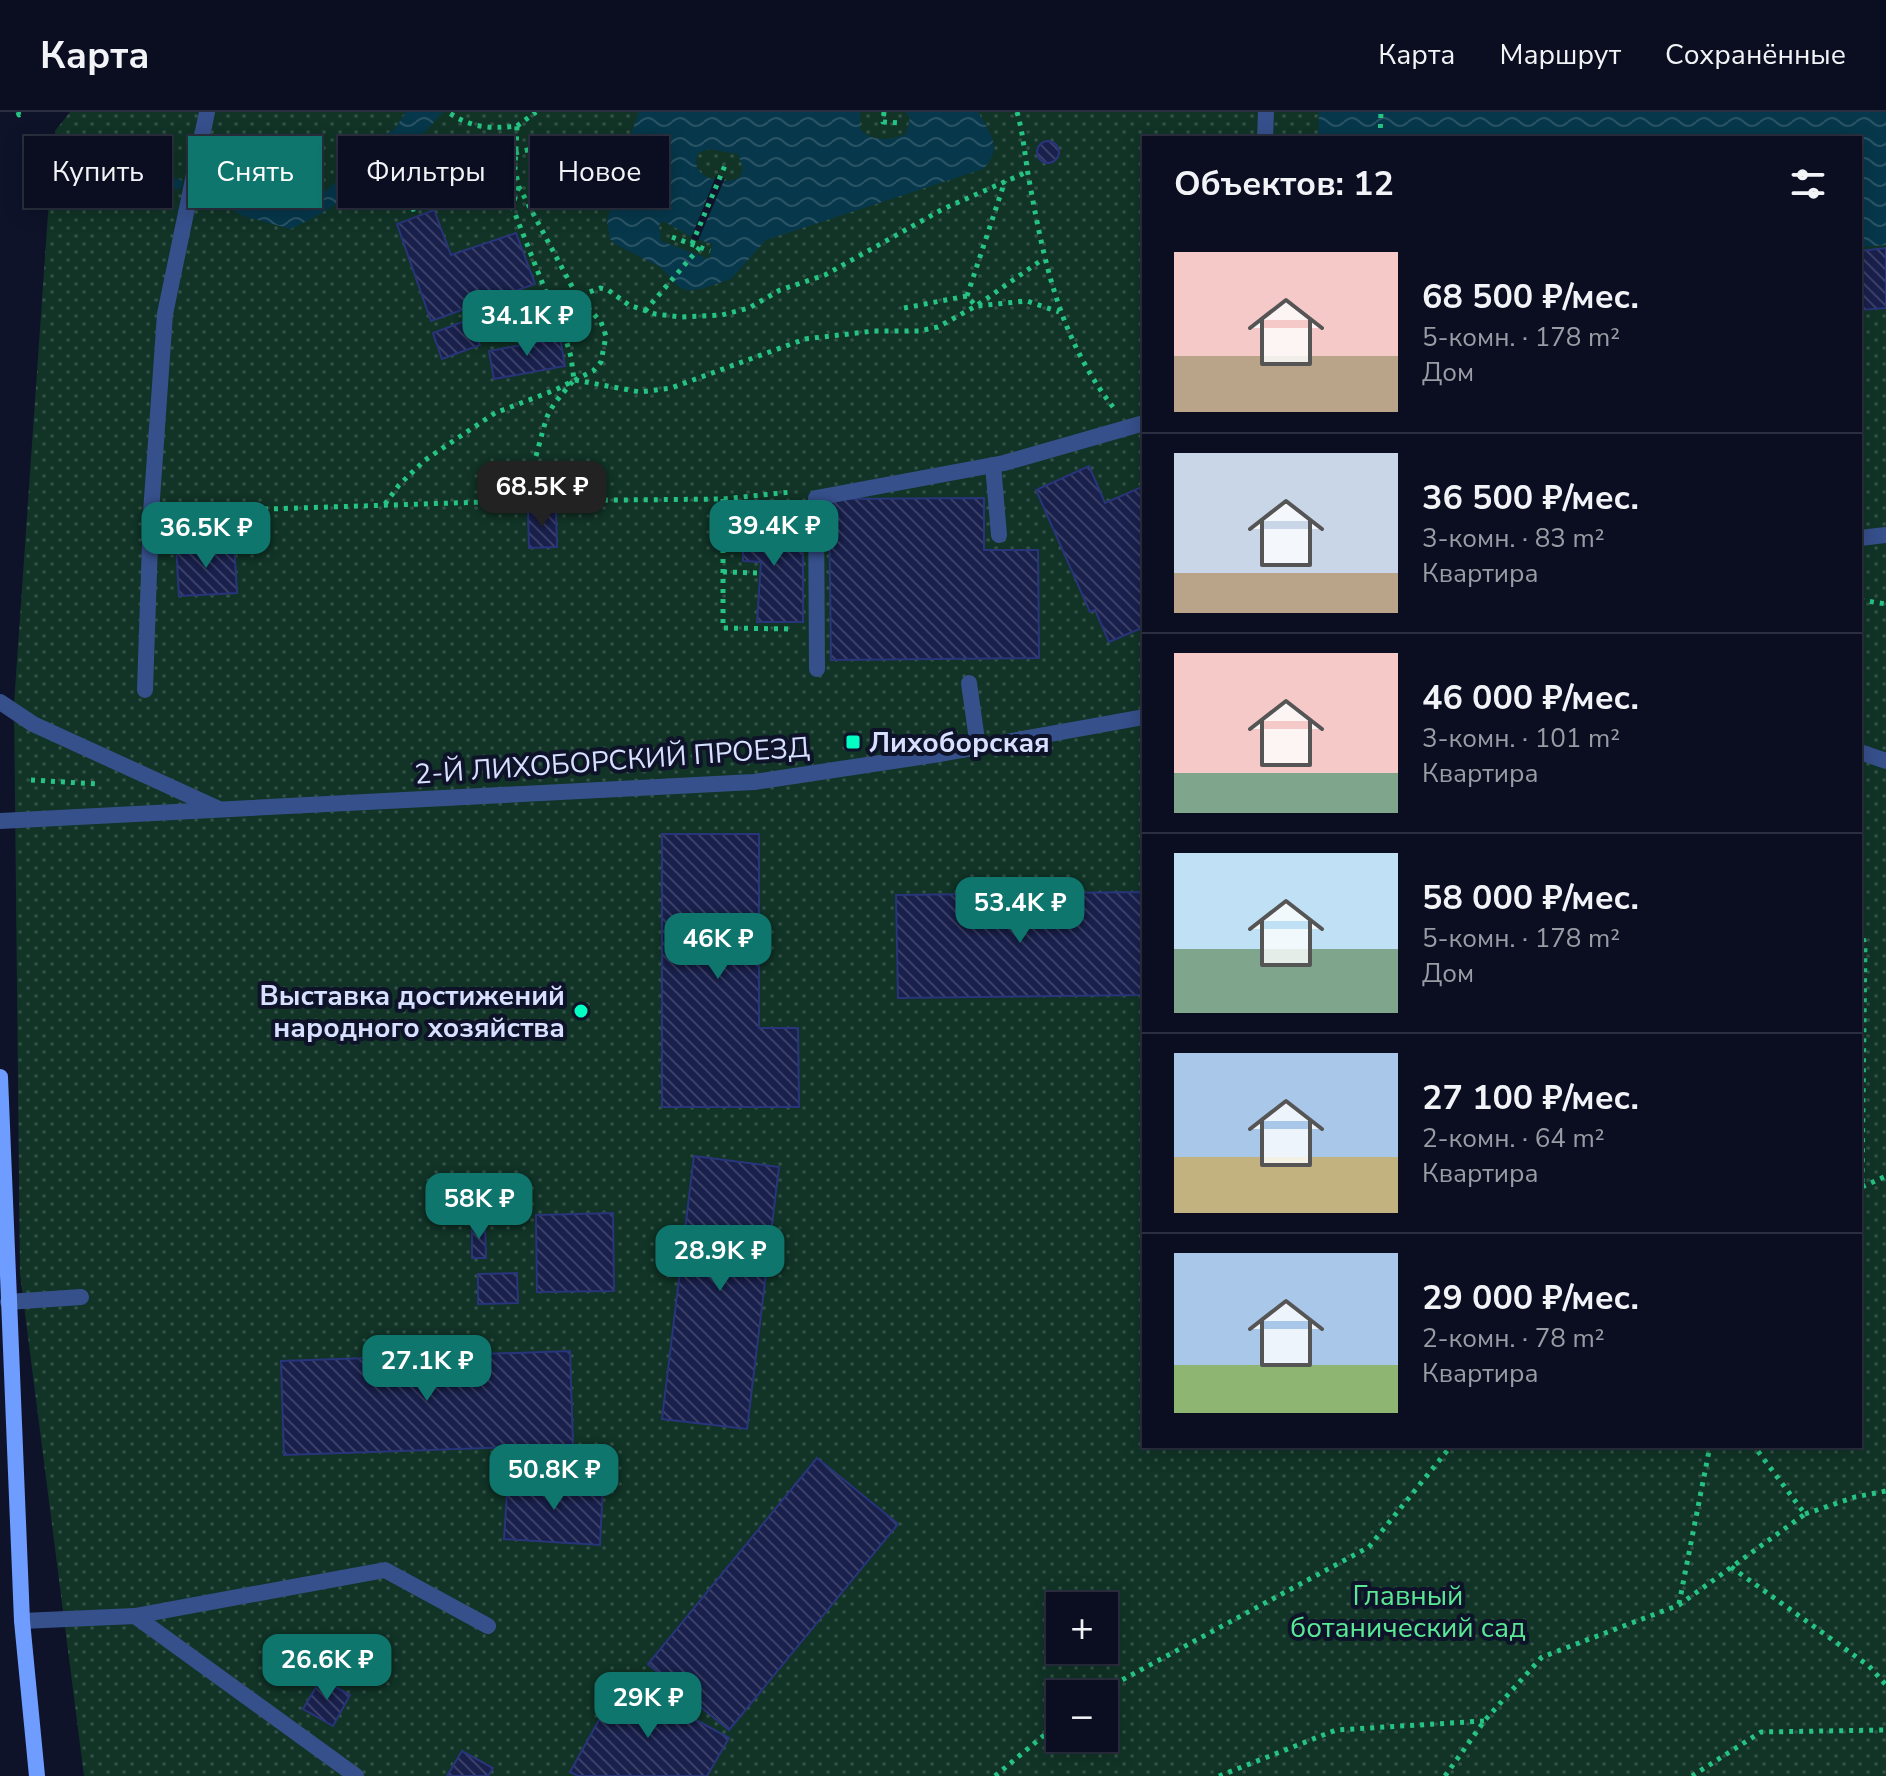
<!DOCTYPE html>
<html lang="ru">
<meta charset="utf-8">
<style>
:root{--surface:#0a0e20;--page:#131729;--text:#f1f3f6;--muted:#999ca5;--line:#2a2e3e;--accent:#0f766e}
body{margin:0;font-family:"Nunito Sans",sans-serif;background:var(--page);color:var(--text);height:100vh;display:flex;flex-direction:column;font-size:30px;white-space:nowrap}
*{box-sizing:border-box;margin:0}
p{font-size:26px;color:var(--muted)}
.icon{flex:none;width:44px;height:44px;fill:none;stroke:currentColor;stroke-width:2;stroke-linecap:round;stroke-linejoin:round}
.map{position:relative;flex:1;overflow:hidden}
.drawer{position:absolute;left:1142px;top:24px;width:720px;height:1312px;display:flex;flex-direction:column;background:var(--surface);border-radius:0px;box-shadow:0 4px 20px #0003,0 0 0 2px var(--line)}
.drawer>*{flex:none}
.top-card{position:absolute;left:24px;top:24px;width:760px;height:72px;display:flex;gap:16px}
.controls{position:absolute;left:1046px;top:1480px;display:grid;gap:16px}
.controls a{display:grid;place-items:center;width:72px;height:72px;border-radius:0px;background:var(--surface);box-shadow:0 4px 20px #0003,0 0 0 2px var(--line);font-size:40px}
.price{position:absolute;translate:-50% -68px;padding:0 18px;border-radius:16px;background:var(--accent);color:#fff;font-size:26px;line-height:52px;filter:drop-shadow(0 2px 4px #0008)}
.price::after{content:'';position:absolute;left:50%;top:48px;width:24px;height:18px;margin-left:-12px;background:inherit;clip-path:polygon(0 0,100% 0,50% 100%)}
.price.active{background:#222;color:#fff}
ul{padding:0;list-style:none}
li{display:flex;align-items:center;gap:24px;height:200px;padding:0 32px}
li+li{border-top:2px solid var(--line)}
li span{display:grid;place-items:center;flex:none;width:224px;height:160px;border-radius:0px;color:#555}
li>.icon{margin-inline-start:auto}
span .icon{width:96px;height:96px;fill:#fffc;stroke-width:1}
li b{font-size:34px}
h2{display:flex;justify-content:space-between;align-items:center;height:96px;padding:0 32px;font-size:34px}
.pill{padding:0 28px;border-radius:0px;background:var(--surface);box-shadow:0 4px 20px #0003,0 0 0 2px var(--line);font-size:28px;line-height:72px}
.pill.active{background:var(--accent);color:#fff}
header{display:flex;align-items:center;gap:48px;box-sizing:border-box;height:112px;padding:0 40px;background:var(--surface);border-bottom:2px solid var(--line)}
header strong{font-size:38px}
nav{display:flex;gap:44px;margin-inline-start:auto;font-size:28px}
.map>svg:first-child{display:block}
.park{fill:url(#park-dots);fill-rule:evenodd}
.water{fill:url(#water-waves);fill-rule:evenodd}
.pier{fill:#0e132a}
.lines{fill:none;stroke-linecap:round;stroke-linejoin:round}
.stream{stroke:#06374b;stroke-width:11}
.building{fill:url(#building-back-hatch);stroke:#29357a;stroke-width:2}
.path{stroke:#26c484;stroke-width:5;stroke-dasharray:4 6;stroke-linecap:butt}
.lane{stroke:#36508c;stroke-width:16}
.street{stroke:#36508c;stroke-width:16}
.secondary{stroke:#6e9cff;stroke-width:16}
.poi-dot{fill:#03ffc2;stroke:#0e132a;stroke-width:3}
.labels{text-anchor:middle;stroke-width:8;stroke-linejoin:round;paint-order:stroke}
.poi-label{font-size:28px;font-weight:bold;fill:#d7e0ff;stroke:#0e132a;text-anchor:start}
.street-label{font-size:28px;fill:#d7e0ff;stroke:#0e132a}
.park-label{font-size:28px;fill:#59e994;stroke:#0e132a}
</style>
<header>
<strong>Карта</strong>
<nav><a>Карта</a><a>Маршрут</a><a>Сохранённые</a></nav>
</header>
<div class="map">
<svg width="1886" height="1664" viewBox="0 0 1886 1664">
<defs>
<pattern id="park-dots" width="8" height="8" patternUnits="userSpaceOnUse" patternTransform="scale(2)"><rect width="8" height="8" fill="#113427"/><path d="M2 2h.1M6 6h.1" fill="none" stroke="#335147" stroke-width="1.8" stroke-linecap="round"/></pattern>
<pattern id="water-waves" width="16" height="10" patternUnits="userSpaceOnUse" patternTransform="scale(2)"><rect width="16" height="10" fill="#06374b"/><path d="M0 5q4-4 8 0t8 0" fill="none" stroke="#2a5466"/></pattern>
<pattern id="building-back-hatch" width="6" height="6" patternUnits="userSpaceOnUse" patternTransform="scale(2)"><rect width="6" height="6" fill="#19204c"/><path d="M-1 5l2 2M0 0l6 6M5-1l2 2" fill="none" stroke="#3a4067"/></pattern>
</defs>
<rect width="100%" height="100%" fill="#0e132a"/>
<path class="park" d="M 70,0 L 1886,0 L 1886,1664 L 84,1664 L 20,1162 L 14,592 L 51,58 L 55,19 ZM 1144,26 L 1860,26 L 1860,1334 L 1144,1334 ZM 1060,1494 L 1104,1494 L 1104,1538 L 1060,1538 ZM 1060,1582 L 1104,1582 L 1104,1626 L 1060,1626 Z"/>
<g class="water">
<path d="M 406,0 L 443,0 C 400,49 350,89 291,117 L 243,104 L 220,91 L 233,91 L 240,81 L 286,91 L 310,91 L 358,53 L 352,38 L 394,18 Z"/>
<path d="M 639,0 L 860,0 L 860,17 C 871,30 891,29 906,22 L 910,6 L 905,0 L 978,0 C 990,21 1004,37 983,57 L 766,128 L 731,167 L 701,177 L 688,178 L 680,176 L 660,155 L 617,133 L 610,127 L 607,109 L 611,95 L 612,75 ZM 709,37 L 738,42 L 743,56 L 740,65 C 724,75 687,65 698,41 ZM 663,109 L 696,127 L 713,132 L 709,147 L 661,129 L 659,113 Z"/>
<path d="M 1319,0 L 1886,0 L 1886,133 L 1860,135 L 1860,26 L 1318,26 Z"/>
</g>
<path class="pier" d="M 716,64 L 725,66 L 698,129 L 691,126 Z"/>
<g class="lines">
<path class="stream" d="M 40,56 L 109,54 L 177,72"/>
</g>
<g class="building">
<circle cx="1048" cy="40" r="11"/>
<path d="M 434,98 L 451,143 L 516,121 L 535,172 L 431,209 L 397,112 Z"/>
<path d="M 1886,136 L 1886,196 L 1860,198 L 1860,139 Z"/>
<path d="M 470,207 L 480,233 L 442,247 L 433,221 Z"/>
<path d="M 560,226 L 565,254 L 494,267 L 489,239 Z"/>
<path d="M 1089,354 L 1105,391 L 1144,374 L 1144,515 L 1109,530 L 1095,498 L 1090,500 L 1036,378 Z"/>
<path d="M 984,386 L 984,438 L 1038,438 L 1039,546 L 831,548 L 829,387 Z"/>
<path d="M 528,398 L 556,398 L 557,435 L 529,436 Z"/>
<path d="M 741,399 L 779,399 L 779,433 L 803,433 L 803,510 L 757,510 L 761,450 L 743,449 L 743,434 L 741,434 Z"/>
<path d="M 234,432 L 237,481 L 179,484 L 176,434 Z"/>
<path d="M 662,722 L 759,722 L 759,916 L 798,916 L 799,995 L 662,995 Z"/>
<path d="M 1144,780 L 1144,883 L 898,886 L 896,783 Z"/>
<path d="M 694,1044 L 779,1055 L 747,1317 L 662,1307 Z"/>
<path d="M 613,1101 L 614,1179 L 537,1180 L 536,1103 Z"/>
<path d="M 485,1111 L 486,1146 L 472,1146 L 472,1112 Z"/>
<path d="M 517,1161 L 518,1191 L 478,1192 L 478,1162 Z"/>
<path d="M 570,1239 L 573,1333 L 284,1343 L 281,1249 Z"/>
<path d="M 817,1346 L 898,1412 L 729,1618 L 648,1552 Z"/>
<path d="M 508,1366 L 603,1372 L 600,1433 L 504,1427 Z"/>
<path d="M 321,1567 L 350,1583 L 333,1614 L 303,1597 Z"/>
<path d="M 622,1567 L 729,1626 L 707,1664 L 578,1664 L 570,1660 Z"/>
<path d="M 462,1639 L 493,1656 L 488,1664 L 447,1664 Z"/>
</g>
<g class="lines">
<g class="path">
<path d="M 18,0 L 19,3 L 23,0"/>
<path d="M 884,0 L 883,10 L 901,11"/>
<path d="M 1017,0 C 1024,24 1025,48 1030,73 C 1045,155 1061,228 1113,295"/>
<path d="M 517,14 L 536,0"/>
<path d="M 1380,26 L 1381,0"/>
<path d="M 515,41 L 582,25"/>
<path d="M 519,75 L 512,94 L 551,193"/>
<path d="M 411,98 L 468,78 L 512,94"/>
<path d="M 672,125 L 710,139"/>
<path d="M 692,132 L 726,51"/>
<path d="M 967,184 L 1005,69"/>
<path d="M 904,196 L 967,184 L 976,194 L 1027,189 L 1059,200"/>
<path d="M 645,199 L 700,135"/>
<path d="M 498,209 L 522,199 L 551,193"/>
<path d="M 575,268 L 640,280 L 671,276 L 805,227 L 874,219 L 919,219 L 938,215 L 976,194 L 1043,147"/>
<path d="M 723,387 L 723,516 L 793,517"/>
<path d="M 515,389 C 535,362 537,335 547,305 C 552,292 565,279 574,268 L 571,245 L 556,193 L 600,176 L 608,178 L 629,193 L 655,202 L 681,205 L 722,203 L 749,196 L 780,178 L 825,163 L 943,97 L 1027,60"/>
<path d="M 385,392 L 399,373 L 425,348 L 495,301 L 555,278 L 593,259 L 601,250 L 606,224 L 601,210 L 577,184 L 519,75 L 515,58 L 517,14 C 490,17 471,16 448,0"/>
<path d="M 174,400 L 515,389 L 723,387 L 791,380"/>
<path d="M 723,460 L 761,461"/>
<path d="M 1860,488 L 1886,492"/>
<path d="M 31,668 L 98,672"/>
<path d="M 1860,817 L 1865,832 L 1862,1075"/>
<path d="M 1862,1075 L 1886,1064"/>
<path d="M 1805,1402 L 1855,1385 L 1886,1379"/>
<path d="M 1731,1455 L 1869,1554 L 1886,1573"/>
<path d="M 1679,1492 L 1710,1334"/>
<path d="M 1096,1582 L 1369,1435 L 1451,1334"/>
<path d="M 995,1664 L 1060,1610"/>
<path d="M 1219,1664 L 1336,1618 L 1484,1609"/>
<path d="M 1445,1664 L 1485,1608 L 1542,1545 L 1679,1493 L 1805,1402 L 1754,1334"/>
<path d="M 1692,1664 L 1761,1620 L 1886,1618"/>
</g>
<g class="lane">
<path d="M 993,353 L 999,423"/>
<path d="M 1860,426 L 1886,423"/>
<path d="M 817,557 L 816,386 L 1004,351 L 1144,311"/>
<path d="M 969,571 L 978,635"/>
<path d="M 145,578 L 151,401 L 165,202 L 207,0"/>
<path d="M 0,590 L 33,612 L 219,697"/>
<path d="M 0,709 L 754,670 L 940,642 L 1144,605"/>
<path d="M 8,1190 L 81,1185"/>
<path d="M 135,1504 L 385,1458 L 488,1514"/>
<path d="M 22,1509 L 135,1504 L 356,1664"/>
</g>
<g class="street">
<path d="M 1265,26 L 1266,0"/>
<path d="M 1860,640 L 1886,649"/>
</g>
<path class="secondary" d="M 0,965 L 22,1509 L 37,1664"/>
</g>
<g class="poi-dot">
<rect x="845" y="622" width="16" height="16" rx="4"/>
<circle cx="581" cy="899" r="8"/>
</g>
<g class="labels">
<g class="poi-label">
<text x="869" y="640">Лихоборская</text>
<text x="565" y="893" text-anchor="end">Выставка достижений<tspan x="565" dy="32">народного хозяйства</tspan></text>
</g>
<g class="street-label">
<text transform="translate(612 648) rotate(-4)" y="10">2-Й ЛИХОБОРСКИЙ ПРОЕЗД</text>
</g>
<g class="park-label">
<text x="1408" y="1493">Главный<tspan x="1408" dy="32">ботанический сад</tspan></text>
</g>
</g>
</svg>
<div class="controls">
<a>+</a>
<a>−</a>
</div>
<b class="price" style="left:527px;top:246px">34.1K ₽</b>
<b class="price active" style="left:542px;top:417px">68.5K ₽</b>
<b class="price" style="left:774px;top:456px">39.4K ₽</b>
<b class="price" style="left:206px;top:458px">36.5K ₽</b>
<b class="price" style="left:1020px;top:833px">53.4K ₽</b>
<b class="price" style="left:718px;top:869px">46K ₽</b>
<b class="price" style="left:479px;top:1129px">58K ₽</b>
<b class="price" style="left:720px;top:1181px">28.9K ₽</b>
<b class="price" style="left:427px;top:1291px">27.1K ₽</b>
<b class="price" style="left:554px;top:1400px">50.8K ₽</b>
<b class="price" style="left:327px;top:1590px">26.6K ₽</b>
<b class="price" style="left:648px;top:1628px">29K ₽</b>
<div class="top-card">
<a class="pill">Купить</a>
<a class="pill active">Снять</a>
<a class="pill">Фильтры</a>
<a class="pill">Новое</a>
</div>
<section class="drawer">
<h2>Объектов: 12<svg class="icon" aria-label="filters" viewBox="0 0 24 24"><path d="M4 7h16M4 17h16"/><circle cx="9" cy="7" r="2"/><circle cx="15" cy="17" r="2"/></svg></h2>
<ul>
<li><span style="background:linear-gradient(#f6c9c9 65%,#b9a48a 0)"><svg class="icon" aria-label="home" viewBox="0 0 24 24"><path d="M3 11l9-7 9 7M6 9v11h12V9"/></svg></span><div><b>68 500 ₽/мес.</b><p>5-комн. · 178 m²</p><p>Дом</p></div></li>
<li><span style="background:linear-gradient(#c9d6e8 75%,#b9a48a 0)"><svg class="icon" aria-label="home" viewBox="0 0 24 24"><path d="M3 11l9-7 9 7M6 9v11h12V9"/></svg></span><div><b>36 500 ₽/мес.</b><p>3-комн. · 83 m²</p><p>Квартира</p></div></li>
<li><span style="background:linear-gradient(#f6c9c9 75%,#7fa58c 0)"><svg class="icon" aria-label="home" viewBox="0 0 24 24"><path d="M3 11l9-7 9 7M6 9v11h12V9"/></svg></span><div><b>46 000 ₽/мес.</b><p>3-комн. · 101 m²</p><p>Квартира</p></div></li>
<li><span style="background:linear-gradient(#bfe0f5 60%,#7fa58c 0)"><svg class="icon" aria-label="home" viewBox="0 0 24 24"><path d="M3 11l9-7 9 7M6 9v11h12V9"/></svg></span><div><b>58 000 ₽/мес.</b><p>5-комн. · 178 m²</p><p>Дом</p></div></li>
<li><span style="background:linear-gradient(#a9c7e8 65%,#c2b280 0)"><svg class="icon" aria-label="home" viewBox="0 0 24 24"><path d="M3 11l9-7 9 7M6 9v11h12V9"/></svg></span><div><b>27 100 ₽/мес.</b><p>2-комн. · 64 m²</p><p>Квартира</p></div></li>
<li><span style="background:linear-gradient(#a9c7e8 70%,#8fb573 0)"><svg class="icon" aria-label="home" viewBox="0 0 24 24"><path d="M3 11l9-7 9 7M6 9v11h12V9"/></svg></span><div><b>29 000 ₽/мес.</b><p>2-комн. · 78 m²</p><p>Квартира</p></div></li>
</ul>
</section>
</div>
